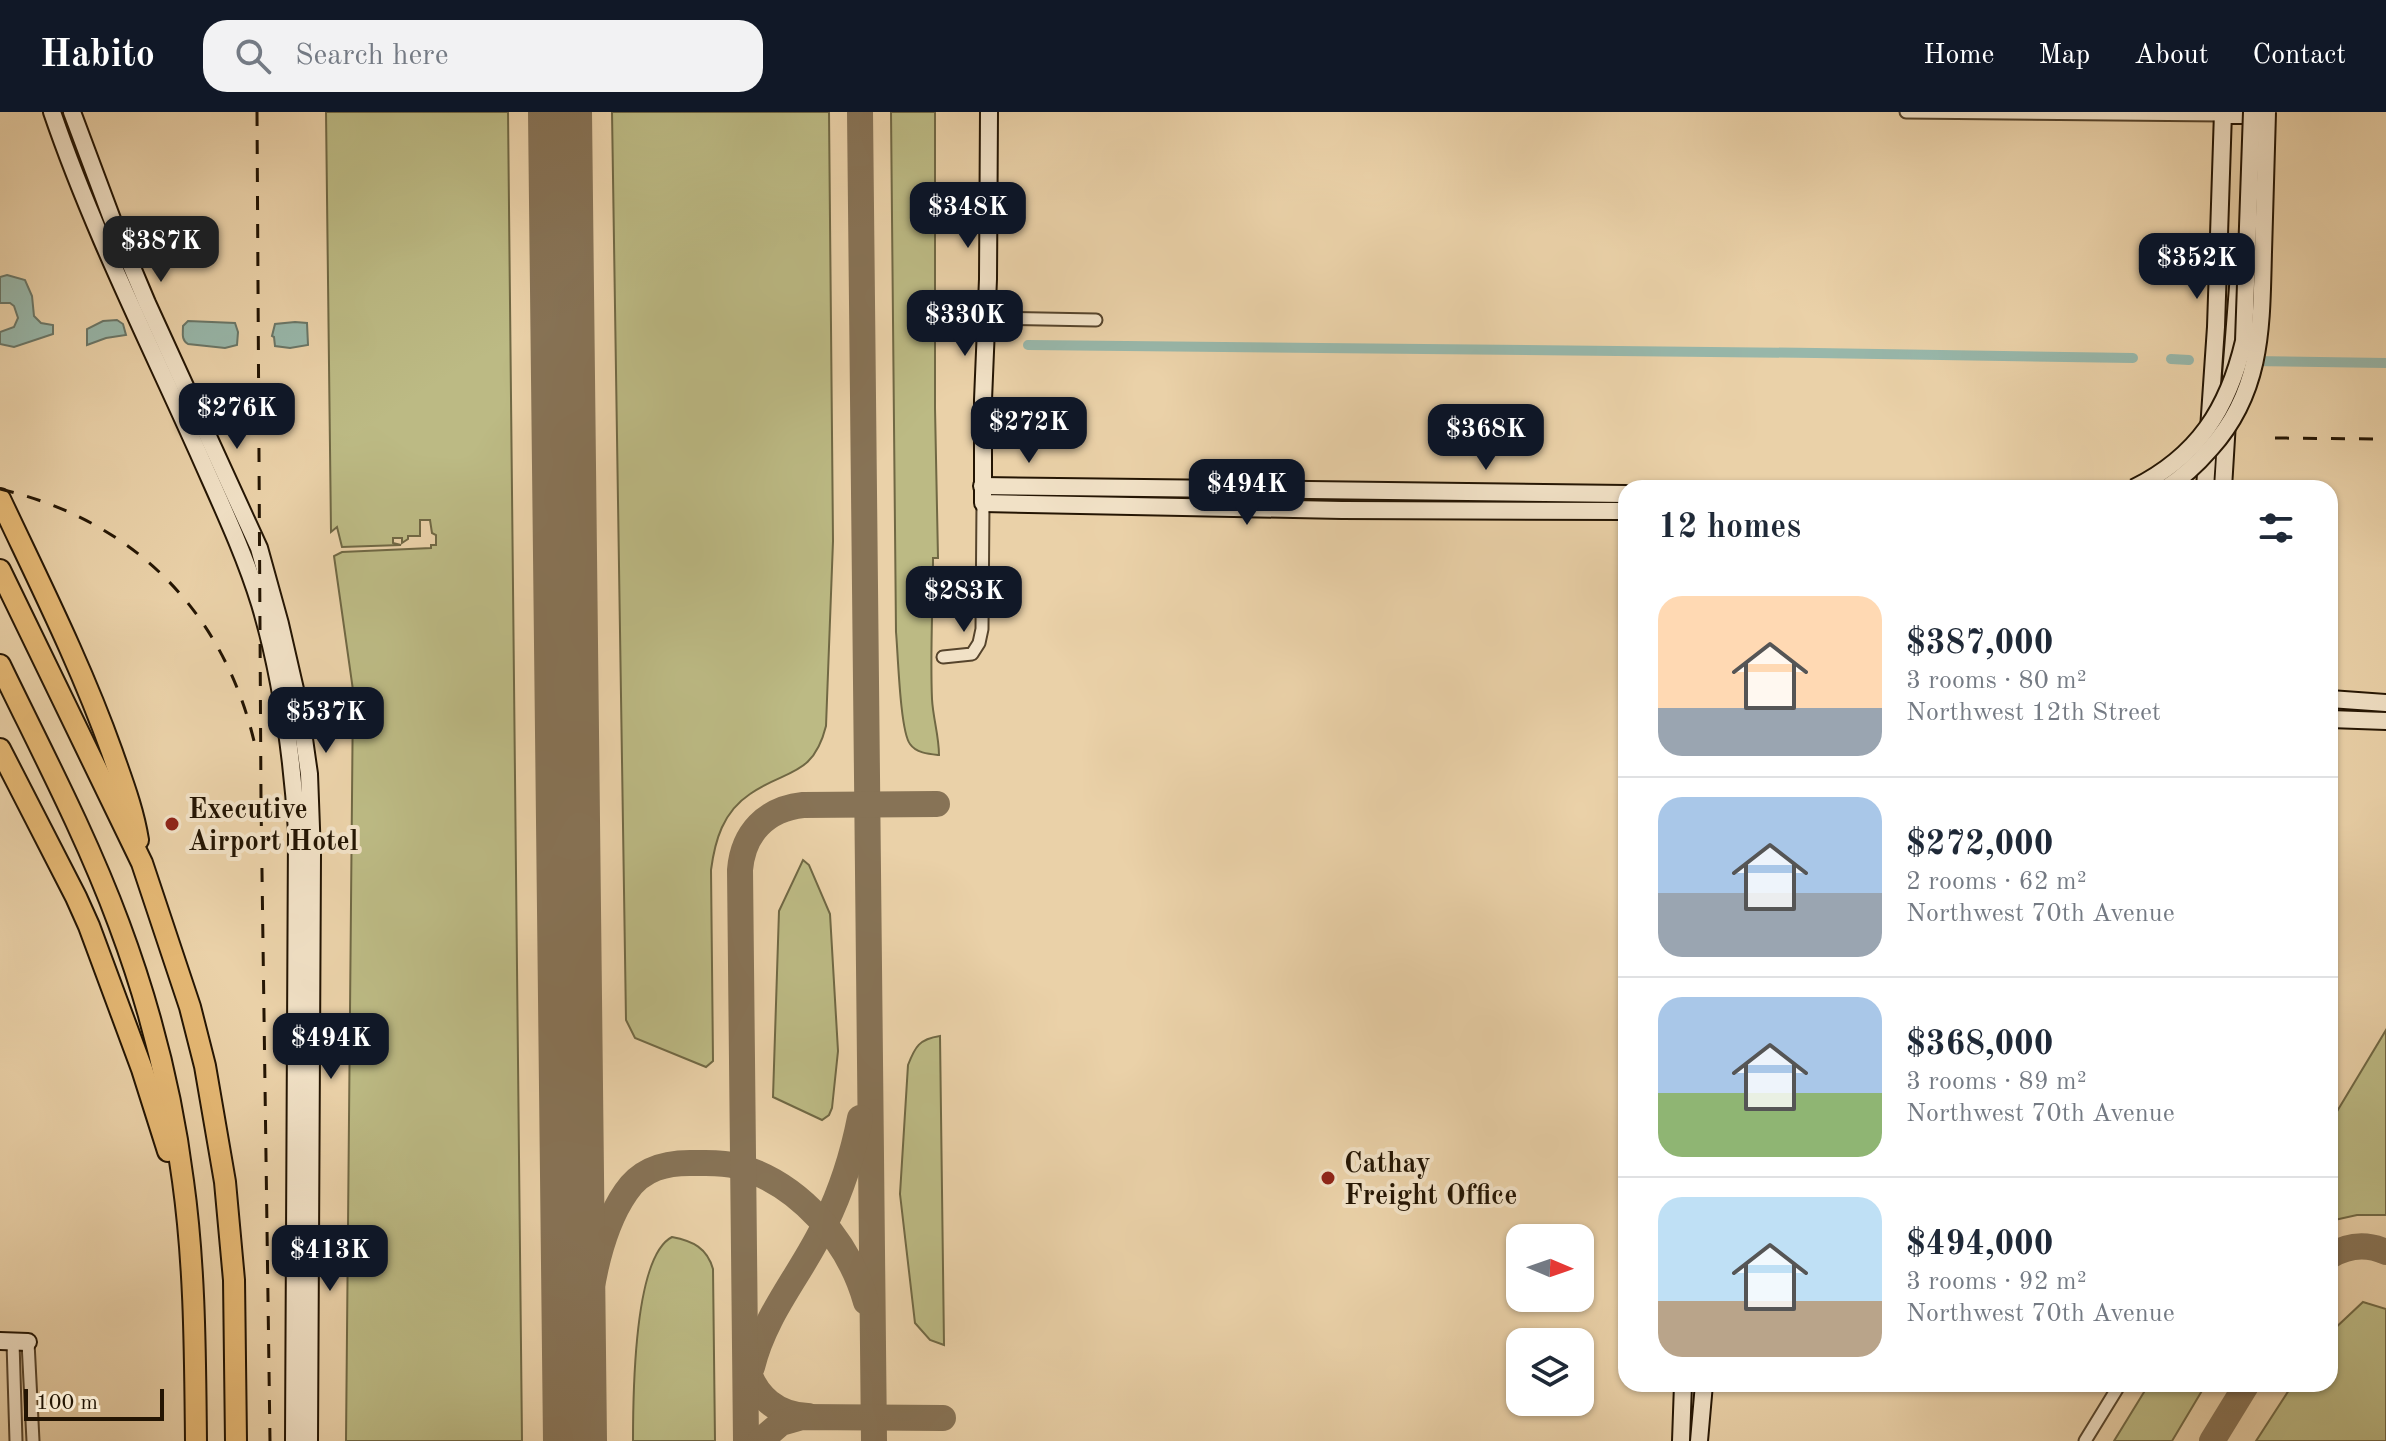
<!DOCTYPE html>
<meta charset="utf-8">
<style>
:root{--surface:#fff;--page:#f2f2f3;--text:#1f2937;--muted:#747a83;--line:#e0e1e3;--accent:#111827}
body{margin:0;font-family:"Old Standard TT",serif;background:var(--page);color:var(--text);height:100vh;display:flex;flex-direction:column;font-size:30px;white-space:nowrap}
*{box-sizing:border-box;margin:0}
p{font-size:26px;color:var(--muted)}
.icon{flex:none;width:44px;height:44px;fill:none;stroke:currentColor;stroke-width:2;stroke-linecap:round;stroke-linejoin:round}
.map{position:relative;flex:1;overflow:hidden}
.sheet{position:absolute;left:1618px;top:368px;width:720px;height:912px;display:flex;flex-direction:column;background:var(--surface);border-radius:24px;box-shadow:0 2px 6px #0004}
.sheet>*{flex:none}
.needle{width:52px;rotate:92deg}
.fabs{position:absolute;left:1506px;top:1112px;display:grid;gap:16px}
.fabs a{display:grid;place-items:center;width:88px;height:88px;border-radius:16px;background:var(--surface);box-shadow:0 2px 6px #0004;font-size:40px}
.scale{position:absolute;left:24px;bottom:20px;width:140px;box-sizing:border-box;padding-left:8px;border:4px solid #241503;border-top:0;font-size:22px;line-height:28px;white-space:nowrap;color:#241503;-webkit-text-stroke:6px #f1e1c6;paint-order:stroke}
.price{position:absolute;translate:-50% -68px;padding:0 18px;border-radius:16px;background:var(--accent);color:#fff;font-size:26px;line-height:52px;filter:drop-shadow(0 2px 4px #0008)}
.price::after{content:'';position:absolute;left:50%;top:48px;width:24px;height:18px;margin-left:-12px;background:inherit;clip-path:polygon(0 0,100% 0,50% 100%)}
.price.selected{background:#222;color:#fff}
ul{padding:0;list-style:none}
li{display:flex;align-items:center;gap:24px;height:200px;padding:0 40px}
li+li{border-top:2px solid var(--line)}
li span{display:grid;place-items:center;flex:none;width:224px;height:160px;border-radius:24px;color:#555}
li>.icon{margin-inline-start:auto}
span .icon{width:96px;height:96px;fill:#fffc;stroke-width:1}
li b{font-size:34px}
h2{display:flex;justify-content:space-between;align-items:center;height:96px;padding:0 40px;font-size:34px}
header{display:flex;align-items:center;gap:48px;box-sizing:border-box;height:112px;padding:0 40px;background:var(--accent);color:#fff}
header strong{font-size:38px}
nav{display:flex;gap:44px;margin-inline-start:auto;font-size:28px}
.search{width:560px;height:72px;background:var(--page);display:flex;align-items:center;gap:20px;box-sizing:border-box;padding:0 28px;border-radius:24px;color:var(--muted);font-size:30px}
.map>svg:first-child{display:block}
.green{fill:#bcba84;stroke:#706844;stroke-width:2}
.water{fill:#98b7aa;stroke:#6a7667;stroke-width:2}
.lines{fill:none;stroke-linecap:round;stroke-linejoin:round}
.canal{stroke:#98b7aa;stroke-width:10}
.taxiway{stroke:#877356;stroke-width:26}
.runway{stroke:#877356;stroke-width:64}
.street-casing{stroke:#56442c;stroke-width:15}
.secondary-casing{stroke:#241503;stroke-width:20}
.highway-casing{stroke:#241503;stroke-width:24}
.street{stroke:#f1e1c6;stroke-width:11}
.secondary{stroke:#f1e1c6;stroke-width:16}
.highway{stroke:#e5b874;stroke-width:20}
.rail{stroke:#241503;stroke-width:3;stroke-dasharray:14 14;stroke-linecap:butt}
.secondary-bridge-casing{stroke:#241503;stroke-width:20;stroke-linecap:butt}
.secondary-bridge{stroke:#f1e1c6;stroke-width:16}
.poi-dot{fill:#8f2418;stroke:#f1e1c6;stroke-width:3}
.labels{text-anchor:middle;stroke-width:8;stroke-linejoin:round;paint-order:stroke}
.poi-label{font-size:28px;font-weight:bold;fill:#241503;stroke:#f1e1c6;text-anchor:start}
</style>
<header>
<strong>Habito</strong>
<div class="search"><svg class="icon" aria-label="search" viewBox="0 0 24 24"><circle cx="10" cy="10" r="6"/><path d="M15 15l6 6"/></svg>Search here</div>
<nav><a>Home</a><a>Map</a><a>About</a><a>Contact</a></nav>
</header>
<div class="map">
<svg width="2386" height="1329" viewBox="0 0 2386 1329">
<rect width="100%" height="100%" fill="#ead1a8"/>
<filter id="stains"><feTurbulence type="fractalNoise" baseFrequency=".0025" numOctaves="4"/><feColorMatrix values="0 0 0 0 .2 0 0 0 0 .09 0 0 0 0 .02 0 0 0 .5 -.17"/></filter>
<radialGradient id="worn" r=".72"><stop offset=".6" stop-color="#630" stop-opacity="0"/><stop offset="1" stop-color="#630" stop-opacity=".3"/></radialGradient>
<g class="green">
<path d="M 326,0 L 508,0 L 522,1329 L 346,1329 L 353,578 L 334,444 L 342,440 L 431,436 L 431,433 L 436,433 L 436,423 L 432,421 L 430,408 L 420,408 L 420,424 L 408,424 L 408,427 L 402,431 L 402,426 L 393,426 L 393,431 L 401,433 L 342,435 L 337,415 L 331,420 Z"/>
<path d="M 612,0 L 829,0 L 833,429 L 826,614 C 813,666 785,657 750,682 C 723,700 715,728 711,758 L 713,949 L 706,955 L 635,926 L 626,908 Z"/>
<path d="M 891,0 L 935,0 L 935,296 L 938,446 L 933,446 C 933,493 930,540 932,587 C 933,606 939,624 939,643 C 929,642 916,641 910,632 C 900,619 898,541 896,520 Z"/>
<path d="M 803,748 L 809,753 L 830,802 L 838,939 L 832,996 L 829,1003 L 822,1008 L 773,985 L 779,799 Z"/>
<path d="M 2386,918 L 2386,1103 L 2357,1103 L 2330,1109 L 2330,1011 Z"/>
<path d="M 940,924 L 944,1233 L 930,1228 L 915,1211 L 900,1082 L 908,953 C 915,935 919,927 940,924 Z"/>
<path d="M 672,1125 C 693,1129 707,1136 713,1157 L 715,1329 L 633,1329 C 633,1288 633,1145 672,1125 Z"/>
<path d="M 2363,1190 L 2386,1197 L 2386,1329 L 2256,1329 L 2293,1272 L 2330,1272 L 2330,1221 Z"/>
<path d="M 2149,1272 L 2206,1272 L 2172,1329 L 2114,1329 Z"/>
</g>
<g class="water">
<path d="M 7,163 L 25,168 L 32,184 L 34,204 L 41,211 L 53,213 L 53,222 L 14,235 L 0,232 L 0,220 L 14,215 L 18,206 L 14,194 L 10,191 L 0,191 L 0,165 Z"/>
<path d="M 117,208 L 123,212 L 126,223 L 106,226 L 87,233 L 87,217 L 103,209 Z"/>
<path d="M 188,209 L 235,211 L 238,220 L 237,233 L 225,236 L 188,232 C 181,228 183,221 183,214 Z"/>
<path d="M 295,210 L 307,211 L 308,233 L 290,236 L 275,234 L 274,225 L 272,224 L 275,212 Z"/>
</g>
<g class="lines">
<g class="canal">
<path d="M 1028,233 L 1816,241 L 2133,246"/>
<path d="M 2171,247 L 2189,248"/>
<path d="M 2252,249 L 2386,251"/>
</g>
<g class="taxiway">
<path d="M 860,0 L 874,1329"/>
<path d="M 2330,1144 C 2348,1133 2366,1131 2386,1140"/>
<path d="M 747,1255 C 755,1285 778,1303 808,1304"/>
<path d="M 752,1255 C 765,1201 802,1161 825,1112 C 841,1079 853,1042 860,1006"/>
<path d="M 579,1329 C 582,1257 584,1140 626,1080 C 642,1056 667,1050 695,1051 C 709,1051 723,1050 737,1054 C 799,1071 849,1129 866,1190"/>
<path d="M 746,1329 L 740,758 C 743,721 766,697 803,693 L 937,692"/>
<path d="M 760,1329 L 781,1311 L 802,1305 L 943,1306"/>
<path d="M 2212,1329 L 2247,1272"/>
</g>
<path class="runway" d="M 560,0 L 575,1329"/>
<g class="street-casing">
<g id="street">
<path d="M 1906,0 L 2222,3"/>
<path d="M 987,206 L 1096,208"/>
<path d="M 943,545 L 972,542 L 979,531 L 982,517 L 983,391"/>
<path d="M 13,1230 L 16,1329"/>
<path d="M 28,1230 L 33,1329"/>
<path d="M 2085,1329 L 2120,1272"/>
</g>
</g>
<g class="secondary-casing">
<g id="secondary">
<path d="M 52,0 C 92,117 148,228 198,340 C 220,390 244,440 260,492 C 282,566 292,642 297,719 L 294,1329"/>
<path d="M 72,0 L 115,115 L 147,191 L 259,436 L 280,512 L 300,599 L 309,662 L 312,743 L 309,1329"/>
<path d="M 989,0 L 988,167 L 983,288 L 983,391 L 1342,398 L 1626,399"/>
<path d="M 2222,3 L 2251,3"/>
<path d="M 2231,263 L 2240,150"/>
<path d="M 982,374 L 1626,382"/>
<path d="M 2205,376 L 2216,215 L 2223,0"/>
<path d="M 2223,376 L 2227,310"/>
<path d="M 2330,587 L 2386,591"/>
<path d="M 2330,607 L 2386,609"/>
<path d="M 0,1229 L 28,1230"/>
<path d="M 1681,1329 L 1683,1272"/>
<path d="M 1699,1329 L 1704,1272"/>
</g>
</g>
<g class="highway-casing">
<g id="highway">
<path d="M 0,387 C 39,470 81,553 112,640 C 122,669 133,697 138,728"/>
<path d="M 0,458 L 142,751 L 190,895 L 205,954 L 225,1070 L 234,1168 L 236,1329"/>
<path d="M 0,553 C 41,638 86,723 119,812 C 150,895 172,982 183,1069 C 195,1155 195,1242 196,1329"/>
<path d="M 0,637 L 76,785 L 89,814 L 142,957 L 168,1039"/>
</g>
</g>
<use href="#street" class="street"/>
<use href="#secondary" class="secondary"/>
<use href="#highway" class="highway"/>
<g class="rail">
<path d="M 257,0 L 261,689 L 270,1329"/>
<path d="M 2275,326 L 2386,327"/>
<path d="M 0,377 C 132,408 222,497 254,629"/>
</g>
<g class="secondary-bridge-casing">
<g id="secondary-bridge">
<path d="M 2134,376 C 2198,344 2228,297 2244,229 L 2252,0"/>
<path d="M 2166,376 C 2184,365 2198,351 2211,336 C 2263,278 2261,213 2263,140 C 2264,94 2266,47 2267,0"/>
</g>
</g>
<use href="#secondary-bridge" class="secondary-bridge"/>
</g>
<g class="poi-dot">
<circle cx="172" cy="712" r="8"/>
<circle cx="1328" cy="1066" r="8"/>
</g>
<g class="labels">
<g class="poi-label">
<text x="188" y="706">Executive<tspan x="188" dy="32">Airport Hotel</tspan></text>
<text x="1344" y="1060">Cathay<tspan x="1344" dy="32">Freight Office</tspan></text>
</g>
</g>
<rect width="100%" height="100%" filter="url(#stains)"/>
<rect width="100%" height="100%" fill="url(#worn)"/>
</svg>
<div class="fabs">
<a><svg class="needle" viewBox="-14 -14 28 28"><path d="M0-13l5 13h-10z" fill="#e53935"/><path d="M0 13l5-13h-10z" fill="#747a83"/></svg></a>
<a><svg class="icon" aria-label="layers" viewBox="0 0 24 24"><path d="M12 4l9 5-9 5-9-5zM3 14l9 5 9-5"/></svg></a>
</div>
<div class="scale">100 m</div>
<b class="price" style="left:968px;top:138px">$348K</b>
<b class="price selected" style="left:161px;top:172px">$387K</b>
<b class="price" style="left:2197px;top:189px">$352K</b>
<b class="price" style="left:965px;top:246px">$330K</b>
<b class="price" style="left:237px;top:339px">$276K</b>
<b class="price" style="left:1029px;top:353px">$272K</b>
<b class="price" style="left:1486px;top:360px">$368K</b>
<b class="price" style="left:1247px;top:415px">$494K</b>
<b class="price" style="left:964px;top:522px">$283K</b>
<b class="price" style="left:326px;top:643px">$537K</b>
<b class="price" style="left:331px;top:969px">$494K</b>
<b class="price" style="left:330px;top:1181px">$413K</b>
<section class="sheet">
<h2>12 homes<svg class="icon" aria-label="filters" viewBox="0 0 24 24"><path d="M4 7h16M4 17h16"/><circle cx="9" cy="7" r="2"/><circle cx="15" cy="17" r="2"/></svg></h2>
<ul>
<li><span style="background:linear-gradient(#ffd9b3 70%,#9aa5b1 0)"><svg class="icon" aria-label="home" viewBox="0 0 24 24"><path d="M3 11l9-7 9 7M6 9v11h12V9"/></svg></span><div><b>$387,000</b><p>3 rooms · 80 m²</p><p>Northwest 12th Street</p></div></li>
<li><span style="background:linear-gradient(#a9c7e8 60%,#9aa5b1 0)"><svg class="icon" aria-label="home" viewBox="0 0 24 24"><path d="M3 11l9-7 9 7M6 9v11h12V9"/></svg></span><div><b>$272,000</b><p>2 rooms · 62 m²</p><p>Northwest 70th Avenue</p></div></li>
<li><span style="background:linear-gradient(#a9c7e8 60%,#8fb573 0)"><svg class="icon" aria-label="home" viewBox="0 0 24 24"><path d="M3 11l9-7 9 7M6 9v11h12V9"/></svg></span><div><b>$368,000</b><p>3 rooms · 89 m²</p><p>Northwest 70th Avenue</p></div></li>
<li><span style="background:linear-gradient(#bfe0f5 65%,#b9a48a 0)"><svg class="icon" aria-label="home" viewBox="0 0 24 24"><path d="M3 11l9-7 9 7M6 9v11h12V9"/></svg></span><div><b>$494,000</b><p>3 rooms · 92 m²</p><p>Northwest 70th Avenue</p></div></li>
</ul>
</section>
</div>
